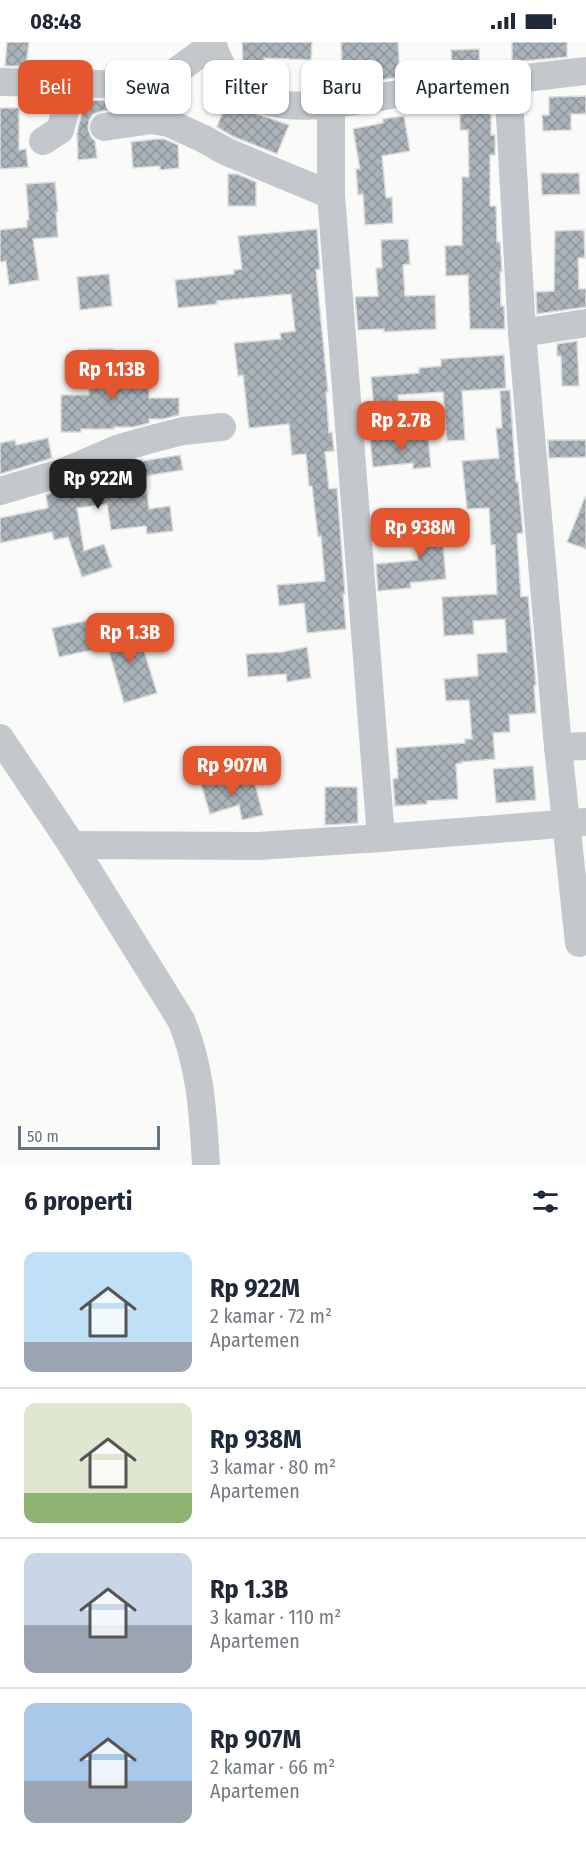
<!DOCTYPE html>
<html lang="id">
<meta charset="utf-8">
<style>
:root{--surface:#fff;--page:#f2f2f3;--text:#1f2937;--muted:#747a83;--line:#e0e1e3;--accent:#e4572e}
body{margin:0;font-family:"Fira Sans Condensed",sans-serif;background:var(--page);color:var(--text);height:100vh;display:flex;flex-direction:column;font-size:22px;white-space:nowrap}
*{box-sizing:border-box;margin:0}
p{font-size:20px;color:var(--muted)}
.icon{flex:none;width:33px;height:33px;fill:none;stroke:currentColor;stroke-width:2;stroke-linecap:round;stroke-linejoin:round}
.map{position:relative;height:1123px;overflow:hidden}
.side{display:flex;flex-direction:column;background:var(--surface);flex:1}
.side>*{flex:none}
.hud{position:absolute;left:18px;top:18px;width:550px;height:54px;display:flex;gap:12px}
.scale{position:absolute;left:18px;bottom:15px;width:142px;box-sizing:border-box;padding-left:6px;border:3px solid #657683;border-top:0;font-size:16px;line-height:21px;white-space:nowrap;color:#657683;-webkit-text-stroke:4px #fff;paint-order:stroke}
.price{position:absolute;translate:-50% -51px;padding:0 14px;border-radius:12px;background:var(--accent);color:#fff;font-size:20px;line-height:39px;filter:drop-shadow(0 2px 3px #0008)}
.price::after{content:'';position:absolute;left:50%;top:36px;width:18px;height:14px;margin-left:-9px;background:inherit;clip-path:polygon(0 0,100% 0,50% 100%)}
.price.on{background:#222;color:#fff}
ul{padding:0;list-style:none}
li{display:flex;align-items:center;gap:18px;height:150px;padding:0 24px}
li+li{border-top:2px solid var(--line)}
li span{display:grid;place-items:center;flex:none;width:168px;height:120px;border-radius:12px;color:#555}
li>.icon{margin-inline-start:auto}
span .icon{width:72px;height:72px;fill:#fffc;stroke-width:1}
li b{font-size:26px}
h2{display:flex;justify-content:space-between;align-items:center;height:72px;padding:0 24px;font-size:26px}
.pill{padding:0 21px;border-radius:12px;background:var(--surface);box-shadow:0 2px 4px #0004;font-size:21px;line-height:54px}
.pill.on{background:var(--accent);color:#fff}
.status{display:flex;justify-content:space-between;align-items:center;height:42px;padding:0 30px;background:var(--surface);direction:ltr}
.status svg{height:16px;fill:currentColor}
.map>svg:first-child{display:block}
.building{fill:url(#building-cross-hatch);stroke:#dcdcda;stroke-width:1.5}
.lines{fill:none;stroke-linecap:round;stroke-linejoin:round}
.minor{stroke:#c3c8cc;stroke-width:28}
</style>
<div class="status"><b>08:48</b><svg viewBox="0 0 49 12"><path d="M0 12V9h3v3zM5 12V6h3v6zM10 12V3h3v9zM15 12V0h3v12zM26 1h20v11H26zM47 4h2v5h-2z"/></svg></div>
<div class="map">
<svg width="586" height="1123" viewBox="0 0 586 1123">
<defs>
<pattern id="building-cross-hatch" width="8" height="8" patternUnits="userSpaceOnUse" patternTransform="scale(1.5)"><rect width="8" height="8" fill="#aab3b9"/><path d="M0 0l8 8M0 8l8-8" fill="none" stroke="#8e969c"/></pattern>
</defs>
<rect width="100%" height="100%" fill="#fafaf8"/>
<g class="building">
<path d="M 7,0 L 29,0 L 26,24 L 5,24 Z"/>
<path d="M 242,0 L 312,0 L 311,18 L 264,16 L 264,22 L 243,23 Z"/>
<path d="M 341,0 L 398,0 L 400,35 L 330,45 L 329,28 L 342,27 Z"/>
<path d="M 512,0 L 567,0 L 567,15 L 512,20 Z"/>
<path d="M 479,7 L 480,25 L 452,28 L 451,8 Z"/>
<path d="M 586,54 L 586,72 L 571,72 L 571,88 L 543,89 L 542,73 L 549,73 L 549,55 Z"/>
<path d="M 86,58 L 122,59 L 122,66 L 102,69 L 93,72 L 89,78 L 88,87 L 91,95 L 95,99 L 97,116 L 78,118 L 77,91 L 78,90 L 78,85 Z"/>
<path d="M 226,61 L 289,83 L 277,112 L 232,94 L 217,85 Z"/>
<path d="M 460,64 L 491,64 L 491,93 L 495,93 L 495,113 L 490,113 L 490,164 L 496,164 L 497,200 L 500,200 L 502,230 L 500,230 L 501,264 L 504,264 L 505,287 L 470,287 L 468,233 L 446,234 L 445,204 L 462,203 L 462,135 L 469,135 L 468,88 L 460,88 Z"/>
<path d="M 0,66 L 19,66 L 19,108 L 26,107 L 28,125 L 0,127 Z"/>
<path d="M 404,74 L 410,109 L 382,114 L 386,156 L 392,155 L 393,181 L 365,183 L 363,152 L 358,153 L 356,127 L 360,127 L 353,87 L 383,81 L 383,77 Z"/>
<path d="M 158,97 L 164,97 L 178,103 L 179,126 L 160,128 L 160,124 L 133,126 L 131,100 Z"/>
<path d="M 541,131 L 579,131 L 580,152 L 542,153 Z"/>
<path d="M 228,132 L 237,132 L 256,140 L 256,164 L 228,164 Z"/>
<path d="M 55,140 L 58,170 L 56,170 L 58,195 L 33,197 L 39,238 L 9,243 L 6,219 L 0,220 L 0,188 L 27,185 L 27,178 L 29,178 L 26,142 Z"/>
<path d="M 317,187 L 320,227 L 316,228 L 328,350 L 326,350 L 329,391 L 332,390 L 334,409 L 325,410 L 329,447 L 337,446 L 345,552 L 343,552 L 346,587 L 307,591 L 304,561 L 279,564 L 277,543 L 325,539 L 321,494 L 318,495 L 312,444 L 309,444 L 306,412 L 292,413 L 289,382 L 249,386 L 243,333 L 238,334 L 234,301 L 281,297 L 280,291 L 295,289 L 291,252 L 217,259 L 217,262 L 178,266 L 175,238 L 234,232 L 234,228 L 242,227 L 238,194 Z"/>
<path d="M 584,188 L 585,216 L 578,216 L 579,247 L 586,247 L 586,265 L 537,272 L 536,250 L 554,249 L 555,189 Z"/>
<path d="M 408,197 L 410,222 L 403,223 L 405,254 L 435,253 L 436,287 L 384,290 L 384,287 L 358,288 L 355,255 L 378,254 L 376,226 L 382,226 L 381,198 Z"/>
<path d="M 109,232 L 112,264 L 80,268 L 77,235 Z"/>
<path d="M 577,299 L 579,344 L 562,344 L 561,314 L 557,314 L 557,302 Z"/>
<path d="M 89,307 L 113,307 L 112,345 L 149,345 L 149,356 L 179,356 L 179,373 L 163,377 L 149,377 L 149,381 L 134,385 L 114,385 L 114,387 L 81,387 L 81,390 L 61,390 L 61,353 L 89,353 Z"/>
<path d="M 504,313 L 506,346 L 462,349 L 465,398 L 447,399 L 443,350 L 398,353 L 399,365 L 374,367 L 371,335 L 419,331 L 419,326 L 441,324 L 441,317 Z"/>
<path d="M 510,348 L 516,440 L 518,440 L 523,491 L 517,492 L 521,555 L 528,554 L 536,643 L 534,643 L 536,671 L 509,673 L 510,690 L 493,691 L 495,717 L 462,720 L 462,721 L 456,722 L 458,757 L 427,759 L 427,762 L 395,764 L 393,737 L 398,736 L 396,706 L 465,701 L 465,697 L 472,697 L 469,658 L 446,659 L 444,637 L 478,634 L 477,612 L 507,610 L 505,577 L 473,579 L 474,592 L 444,594 L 442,555 L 497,552 L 495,503 L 491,503 L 489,466 L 467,467 L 462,419 L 499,416 L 496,386 L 502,386 L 500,349 Z"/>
<path d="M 401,394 L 402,398 L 428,396 L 431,425 L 413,427 L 413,421 L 373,425 L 370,397 Z"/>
<path d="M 48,396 L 52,416 L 0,432 L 0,401 L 15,398 L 16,403 Z"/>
<path d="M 548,398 L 586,398 L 586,415 L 549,416 Z"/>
<path d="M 180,413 L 183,428 L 145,434 L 149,467 L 170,464 L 173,489 L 147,492 L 146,484 L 111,488 L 107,462 L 77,466 L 84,509 L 104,502 L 112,525 L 82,535 L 68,495 L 54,498 L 52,490 L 0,501 L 0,476 L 48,466 L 46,453 L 67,446 L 123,423 L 142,417 L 143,419 Z"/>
<path d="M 585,455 L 586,455 L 586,507 L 567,500 Z"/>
<path d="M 454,479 L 456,502 L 443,503 L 446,537 L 410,541 L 411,546 L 378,549 L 376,522 L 418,518 L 415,482 Z"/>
<path d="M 95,577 L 101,606 L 59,615 L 52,586 Z"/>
<path d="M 136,583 L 157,651 L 124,661 L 104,592 Z"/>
<path d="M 307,605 L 311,636 L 287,640 L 286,632 L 248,635 L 246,612 L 282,610 Z"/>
<path d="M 533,724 L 536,758 L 496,761 L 493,727 Z"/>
<path d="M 223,732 L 227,744 L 254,738 L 263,773 L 242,778 L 239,763 L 210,772 L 200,739 Z"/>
<path d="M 325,745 L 357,745 L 358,781 L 325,783 Z"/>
</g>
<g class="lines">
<g class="minor">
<path d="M 212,0 C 219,24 231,45 255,55 C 296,74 361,57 404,51 C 439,46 473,42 508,38 L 522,291 L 558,705 L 579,901"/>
<path d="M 508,38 L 586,29"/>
<path d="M 0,40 L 143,43 L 167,36 L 212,3"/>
<path d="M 331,61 L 331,153 L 381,796"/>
<path d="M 104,85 L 152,78 L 169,81 L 204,97 L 225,109 L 331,153"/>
<path d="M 43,99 L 60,88 L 73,42"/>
<path d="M 522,291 L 586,281"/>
<path d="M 0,449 L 61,431 L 117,407 L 148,398 L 183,389 L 222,385"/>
<path d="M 0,696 L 72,803 L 181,978 C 201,1025 203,1073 206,1123"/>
<path d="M 558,705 L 586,704"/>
<path d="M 72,803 L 258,804 L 381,796 L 586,780"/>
</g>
</g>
</svg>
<div class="scale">50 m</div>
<b class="price" style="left:112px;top:359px">Rp 1.13B</b>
<b class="price" style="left:401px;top:410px">Rp 2.7B</b>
<b class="price on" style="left:98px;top:468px">Rp 922M</b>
<b class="price" style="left:420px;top:517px">Rp 938M</b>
<b class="price" style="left:130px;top:622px">Rp 1.3B</b>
<b class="price" style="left:232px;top:755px">Rp 907M</b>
<div class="hud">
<a class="pill on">Beli</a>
<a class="pill">Sewa</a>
<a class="pill">Filter</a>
<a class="pill">Baru</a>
<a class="pill">Apartemen</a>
</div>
</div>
<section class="side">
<h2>6 properti<svg class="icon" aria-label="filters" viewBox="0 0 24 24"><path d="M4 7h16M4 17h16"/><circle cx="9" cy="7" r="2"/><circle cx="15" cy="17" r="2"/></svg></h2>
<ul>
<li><span style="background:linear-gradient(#bfe0f5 75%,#9aa5b1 0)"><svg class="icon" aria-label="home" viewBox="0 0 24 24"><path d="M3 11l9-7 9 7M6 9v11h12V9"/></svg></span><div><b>Rp 922M</b><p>2 kamar · 72 m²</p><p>Apartemen</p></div></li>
<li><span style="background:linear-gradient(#dfe7d0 75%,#8fb573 0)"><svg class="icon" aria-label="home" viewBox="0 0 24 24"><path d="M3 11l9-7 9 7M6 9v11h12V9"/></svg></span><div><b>Rp 938M</b><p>3 kamar · 80 m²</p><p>Apartemen</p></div></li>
<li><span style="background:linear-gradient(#c9d6e8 60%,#9aa5b1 0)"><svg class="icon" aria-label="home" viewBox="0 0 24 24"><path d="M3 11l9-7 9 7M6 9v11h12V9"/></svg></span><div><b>Rp 1.3B</b><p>3 kamar · 110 m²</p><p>Apartemen</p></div></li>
<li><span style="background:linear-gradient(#a9c7e8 65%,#9aa5b1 0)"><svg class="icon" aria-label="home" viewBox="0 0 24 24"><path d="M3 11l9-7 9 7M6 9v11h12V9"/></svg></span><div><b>Rp 907M</b><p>2 kamar · 66 m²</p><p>Apartemen</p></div></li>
</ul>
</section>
